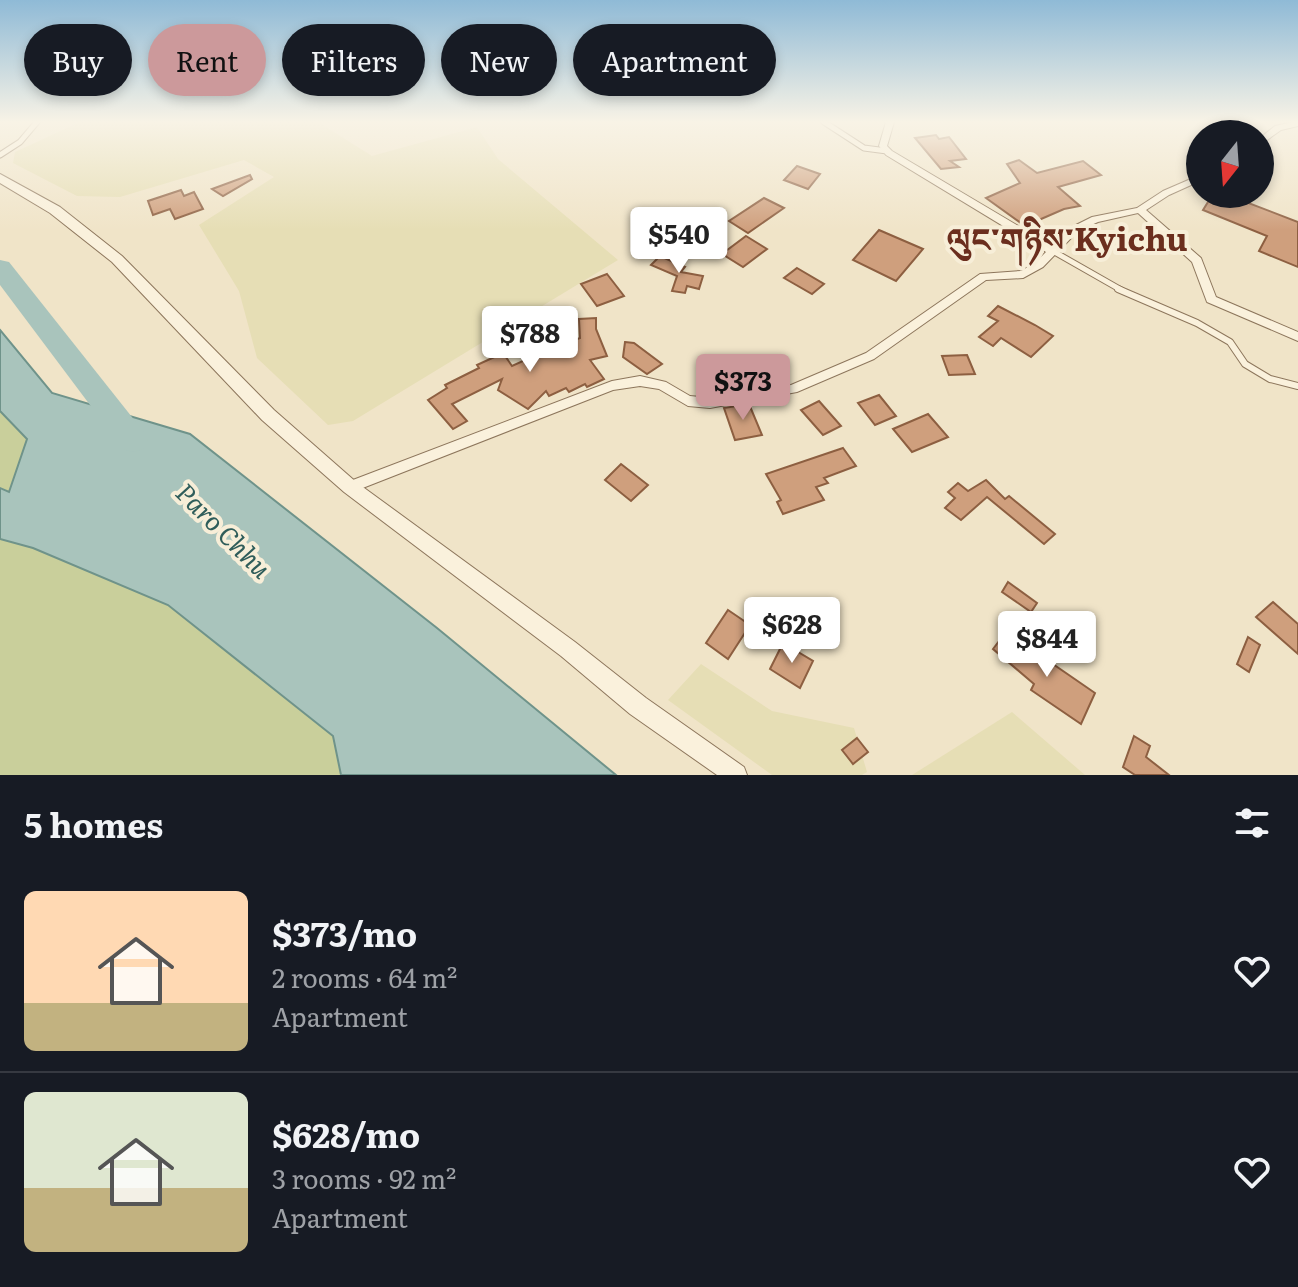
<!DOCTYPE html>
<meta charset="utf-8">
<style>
:root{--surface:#171b24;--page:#20242c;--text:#f1f3f6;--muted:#9ea1a6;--line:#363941;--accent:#cc999b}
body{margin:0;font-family:Literata,"Noto Serif Tibetan",serif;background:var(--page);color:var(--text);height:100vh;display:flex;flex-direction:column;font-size:30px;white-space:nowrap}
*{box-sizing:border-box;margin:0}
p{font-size:26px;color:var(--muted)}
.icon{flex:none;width:44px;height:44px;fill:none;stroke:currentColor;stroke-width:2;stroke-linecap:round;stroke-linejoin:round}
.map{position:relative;height:775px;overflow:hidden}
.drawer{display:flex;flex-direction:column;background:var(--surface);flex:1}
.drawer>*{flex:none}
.hud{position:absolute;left:24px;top:24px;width:800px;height:72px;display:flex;gap:16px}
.needle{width:52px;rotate:197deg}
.fabs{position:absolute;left:1186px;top:120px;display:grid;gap:16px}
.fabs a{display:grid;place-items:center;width:88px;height:88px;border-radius:50%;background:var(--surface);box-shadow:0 4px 12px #0003;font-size:40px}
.price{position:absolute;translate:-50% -68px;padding:0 18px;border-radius:8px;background:#fff;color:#222;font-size:26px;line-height:52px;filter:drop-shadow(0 2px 4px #0008)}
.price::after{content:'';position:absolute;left:50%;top:48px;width:24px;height:18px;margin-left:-12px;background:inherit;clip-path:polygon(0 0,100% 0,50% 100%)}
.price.on{background:var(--accent);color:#111}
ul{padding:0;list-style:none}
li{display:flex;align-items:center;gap:24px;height:200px;padding:0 24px}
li+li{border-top:2px solid var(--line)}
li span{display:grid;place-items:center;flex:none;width:224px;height:160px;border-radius:12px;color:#555}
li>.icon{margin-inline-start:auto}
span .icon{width:96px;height:96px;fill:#fffc;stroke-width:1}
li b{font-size:34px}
h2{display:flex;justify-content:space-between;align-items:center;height:96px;padding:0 24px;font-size:34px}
.pill{padding:0 28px;border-radius:36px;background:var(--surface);box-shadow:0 4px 12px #0003;font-size:28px;line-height:72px}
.pill.on{background:var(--accent);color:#111}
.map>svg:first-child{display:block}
.farmland{fill:#e6deb5}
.green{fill:#c9cf9b}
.water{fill:#a9c4bc;stroke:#6f938a;stroke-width:2}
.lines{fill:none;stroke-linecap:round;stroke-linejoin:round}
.river{fill:#a9c4bc;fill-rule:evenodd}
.building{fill:#cf9f7d;stroke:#8d5f41;stroke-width:2}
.service-far1-casing{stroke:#8d765c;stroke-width:7}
.service-casing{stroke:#8d765c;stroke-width:8}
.minor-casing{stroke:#8d765c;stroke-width:2}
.tertiary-casing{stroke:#8d765c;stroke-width:2}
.service-far1{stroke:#faf1dc;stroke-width:5}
.service{stroke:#faf1dc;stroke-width:6}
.minor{fill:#faf1dc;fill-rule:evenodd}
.tertiary{fill:#faf1dc;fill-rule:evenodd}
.labels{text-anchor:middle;stroke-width:8;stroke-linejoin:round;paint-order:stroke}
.water-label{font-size:26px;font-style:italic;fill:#2f5d5a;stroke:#f7eed8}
.district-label{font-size:32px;font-weight:bold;fill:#6b2e1e;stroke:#f7eed8}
</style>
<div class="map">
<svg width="1298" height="775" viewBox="0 0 1298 775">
<rect width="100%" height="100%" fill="#f0e4c8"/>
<g class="farmland">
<path d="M 80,122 L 318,122 L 372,156 L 477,127 L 498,159 L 618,260 L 353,421 L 328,425 L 257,358 L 239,291 L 199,225 L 274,177 L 244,160 L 120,197 L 77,196 L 13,163 L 15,152 Z"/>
<path d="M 701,664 L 772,711 L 854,728 L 867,772 L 862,775 L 772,775 L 668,700 Z"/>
<path d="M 1012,712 L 1085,775 L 912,775 Z"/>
</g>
<g class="green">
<path d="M 0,411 L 27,439 L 8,493 L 0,488 Z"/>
<path d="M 0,539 L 33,548 L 168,605 L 333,736 L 341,775 L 0,775 Z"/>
</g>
<path class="water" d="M 0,330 L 52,393 L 190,434 L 437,628 L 616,775 L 341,775 L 333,736 L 168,605 L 33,548 L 0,539 L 0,488 L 9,492 L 27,439 L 0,411 Z"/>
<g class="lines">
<path class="river" d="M 0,260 L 9,262 L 143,431 L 148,440 L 143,449 L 133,452 L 123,449 L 0,285 Z"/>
</g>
<g class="building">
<path d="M 936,135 L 939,139 L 949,137 L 966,159 L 950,161 L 959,167 L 941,169 L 915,138 Z"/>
<path d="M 1019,160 L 1037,173 L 1083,161 L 1101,175 L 1058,187 L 1080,206 L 1064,209 L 1025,226 L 986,198 L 1020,183 L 1007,164 Z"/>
<path d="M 797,166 L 820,174 L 808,189 L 784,180 Z"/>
<path d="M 250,175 L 252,179 L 223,196 L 212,189 Z"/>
<path d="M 181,190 L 184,196 L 194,192 L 203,209 L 175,219 L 170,209 L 153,215 L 148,201 Z"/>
<path d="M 1213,194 L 1225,194 L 1298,222 L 1298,267 L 1259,251 L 1267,236 L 1203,210 Z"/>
<path d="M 764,198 L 784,208 L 748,233 L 729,221 Z"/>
<path d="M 879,230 L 923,249 L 896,281 L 853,260 Z"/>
<path d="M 746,236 L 767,249 L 743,267 L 722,254 Z"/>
<path d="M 660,256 L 685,267 L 681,272 L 703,276 L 699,289 L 687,286 L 685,293 L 672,291 L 677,276 L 651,265 Z"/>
<path d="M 797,268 L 824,284 L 812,294 L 784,278 Z"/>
<path d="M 607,274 L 624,296 L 597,306 L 581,284 Z"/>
<path d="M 998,306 L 1035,325 L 1053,336 L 1031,357 L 1001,338 L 993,346 L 979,337 L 998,321 L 988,316 Z"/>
<path d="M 596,318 L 596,329 L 607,356 L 590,360 L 604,379 L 587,387 L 585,384 L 569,392 L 566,388 L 549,396 L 546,391 L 528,409 L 498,390 L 502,379 L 452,404 L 467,421 L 453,429 L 428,400 L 447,388 L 445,385 L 479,368 L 477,365 L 503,353 L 512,366 L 541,353 L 539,342 L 556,339 L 558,346 L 580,338 L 579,319 Z"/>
<path d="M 625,342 L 634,343 L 662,364 L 647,374 L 623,357 Z"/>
<path d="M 967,355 L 975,374 L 949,375 L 942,356 Z"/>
<path d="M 879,395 L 896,416 L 875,425 L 858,403 Z"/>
<path d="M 819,401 L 841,426 L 823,435 L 801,410 Z"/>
<path d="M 749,404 L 762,435 L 735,440 L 724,408 Z"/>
<path d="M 928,414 L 948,437 L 912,452 L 893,429 Z"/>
<path d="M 843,448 L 856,466 L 824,478 L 828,483 L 816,487 L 824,500 L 783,514 L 777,502 L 781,500 L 766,474 Z"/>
<path d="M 621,464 L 648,485 L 631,501 L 605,480 Z"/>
<path d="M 986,480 L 1005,499 L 1009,496 L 1055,534 L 1044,544 L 987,497 L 961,520 L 945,508 L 955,498 L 948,492 L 958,483 L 968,491 Z"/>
<path d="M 1008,582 L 1037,603 L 1031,612 L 1002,592 Z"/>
<path d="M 1273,602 L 1298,624 L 1298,654 L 1256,617 Z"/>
<path d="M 728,610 L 750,625 L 728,659 L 706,643 Z"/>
<path d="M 1006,632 L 1045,664 L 1047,660 L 1095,693 L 1081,724 L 1031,690 L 1034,684 L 993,649 Z"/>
<path d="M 1248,637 L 1260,645 L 1249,672 L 1237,664 Z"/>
<path d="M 783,643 L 813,661 L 800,688 L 770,669 Z"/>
<path d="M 1134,736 L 1150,746 L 1146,757 L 1169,775 L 1135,775 L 1123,767 Z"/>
<path d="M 857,738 L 868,752 L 853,764 L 842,750 Z"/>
</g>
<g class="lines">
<g class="service-far1-casing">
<g id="service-far1">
<path d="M 824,122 L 864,148 L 887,151"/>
<path d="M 0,155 L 20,142 L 37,122"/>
<path d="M 1051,250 L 1123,291"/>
</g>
</g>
<g class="service-casing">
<path id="service" d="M 1118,289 L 1197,323 L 1230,342 L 1245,364 L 1270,379 L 1298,386"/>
</g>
<g class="minor-casing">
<g id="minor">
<path d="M 886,122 L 894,122 L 887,146 L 892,151 L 1052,246 L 1072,227 L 1092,217 L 1137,208 L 1163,191 L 1200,175 L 1200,181 L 1169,195 L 1146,210 L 1201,258 L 1216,297 L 1298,332 L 1298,341 L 1207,302 L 1192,262 L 1138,213 L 1098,222 L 1078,231 L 1043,267 L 1023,278 L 986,280 L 874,359 L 797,392 L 710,408 L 688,406 L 659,389 L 640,386 L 613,390 L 355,491 L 350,493 L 345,491 L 343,487 L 345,483 L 612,381 L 640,376 L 666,382 L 690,396 L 710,398 L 791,385 L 866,353 L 980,274 L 1021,271 L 1035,263 L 1046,252 L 886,155 L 879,146 Z"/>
<path d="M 1293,122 L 1298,122 L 1298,126 L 1281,130 L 1260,145 L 1260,138 L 1275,126 Z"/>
</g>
</g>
<g class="tertiary-casing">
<path id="tertiary" d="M 0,174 L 60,207 L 122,256 L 274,410 L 356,482 L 575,642 L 646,698 L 744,767 L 747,775 L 717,775 L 630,714 L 561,656 L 344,492 L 262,420 L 112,262 L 50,213 L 0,183 Z"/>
</g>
<use href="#service-far1" class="service-far1"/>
<use href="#service" class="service"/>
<use href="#minor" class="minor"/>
<use href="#tertiary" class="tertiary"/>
</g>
<linearGradient id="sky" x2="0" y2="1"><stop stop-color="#8fbad6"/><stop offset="0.53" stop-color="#f8f3e6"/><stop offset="1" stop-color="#f8f3e6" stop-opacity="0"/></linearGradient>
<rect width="1298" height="230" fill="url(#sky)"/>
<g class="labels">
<g class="water-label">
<text transform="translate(223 531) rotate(45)" y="9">Paro Chhu</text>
</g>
<g class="district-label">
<text x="1067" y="251">ལུང་གཉིས་Kyichu</text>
</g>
</g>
</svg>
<div class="fabs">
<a><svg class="needle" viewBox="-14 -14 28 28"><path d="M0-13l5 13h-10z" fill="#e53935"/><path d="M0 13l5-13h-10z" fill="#9ea1a6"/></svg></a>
</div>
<b class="price" style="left:679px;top:275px">$540</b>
<b class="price" style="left:530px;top:374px">$788</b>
<b class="price on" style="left:743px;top:422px">$373</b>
<b class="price" style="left:792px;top:665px">$628</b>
<b class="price" style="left:1047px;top:679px">$844</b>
<div class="hud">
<a class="pill">Buy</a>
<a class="pill on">Rent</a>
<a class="pill">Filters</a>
<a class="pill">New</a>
<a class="pill">Apartment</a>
</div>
</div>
<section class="drawer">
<h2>5 homes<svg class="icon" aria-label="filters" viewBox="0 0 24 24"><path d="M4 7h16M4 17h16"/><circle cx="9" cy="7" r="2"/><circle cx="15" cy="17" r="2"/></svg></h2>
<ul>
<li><span style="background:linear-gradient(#ffd9b3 70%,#c2b280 0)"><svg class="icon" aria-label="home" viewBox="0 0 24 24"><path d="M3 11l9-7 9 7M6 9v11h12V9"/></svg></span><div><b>$373/mo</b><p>2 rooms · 64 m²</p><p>Apartment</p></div><svg class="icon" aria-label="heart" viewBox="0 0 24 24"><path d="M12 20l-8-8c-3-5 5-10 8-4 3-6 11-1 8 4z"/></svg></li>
<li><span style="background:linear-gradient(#dfe7d0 60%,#c2b280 0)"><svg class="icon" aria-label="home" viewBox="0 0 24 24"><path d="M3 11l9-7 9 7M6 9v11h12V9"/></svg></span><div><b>$628/mo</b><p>3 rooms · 92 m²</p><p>Apartment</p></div><svg class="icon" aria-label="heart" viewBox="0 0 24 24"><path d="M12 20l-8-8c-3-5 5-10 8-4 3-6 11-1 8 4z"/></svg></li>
</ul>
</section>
